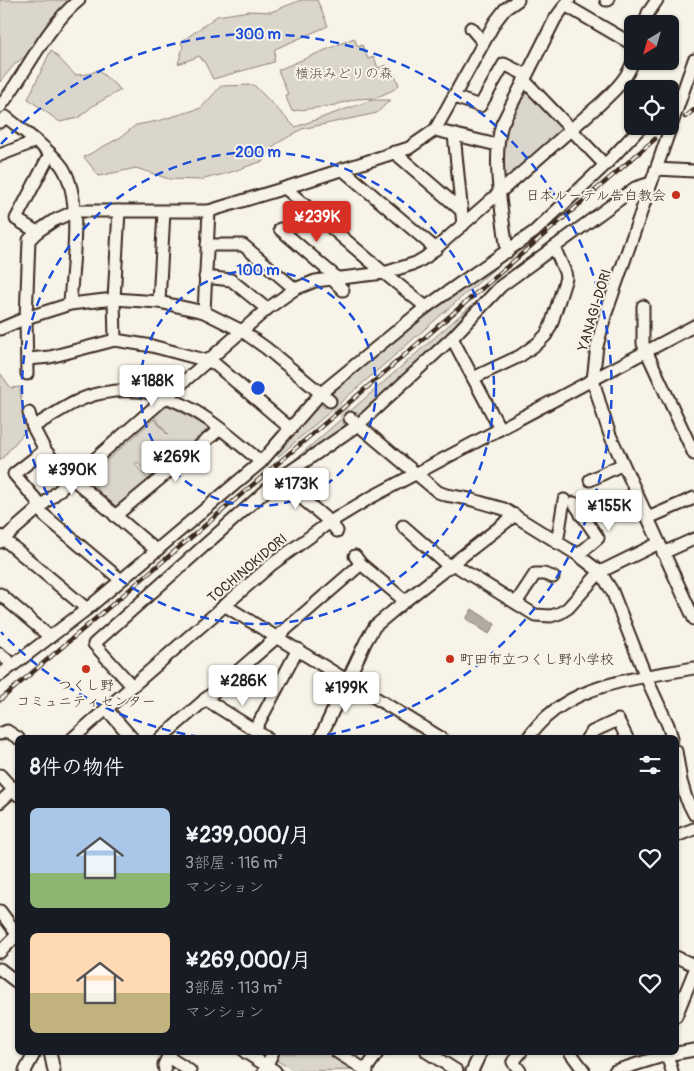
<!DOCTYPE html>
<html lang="ja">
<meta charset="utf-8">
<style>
:root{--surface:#171b24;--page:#20242c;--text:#f1f3f6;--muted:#9ea1a6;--accent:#d93025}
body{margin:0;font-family:Pangolin,"Klee One",sans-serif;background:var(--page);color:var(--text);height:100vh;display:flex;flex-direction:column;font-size:19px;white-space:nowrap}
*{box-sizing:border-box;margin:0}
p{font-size:16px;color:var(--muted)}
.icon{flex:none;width:28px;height:28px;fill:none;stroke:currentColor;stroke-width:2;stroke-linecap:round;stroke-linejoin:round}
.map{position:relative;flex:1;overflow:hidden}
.side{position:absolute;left:15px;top:735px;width:664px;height:320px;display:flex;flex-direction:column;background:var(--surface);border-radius:8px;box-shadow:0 1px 4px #0004}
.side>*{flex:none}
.needle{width:32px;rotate:217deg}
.fabs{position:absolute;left:624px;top:15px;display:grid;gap:10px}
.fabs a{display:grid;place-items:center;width:55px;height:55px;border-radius:8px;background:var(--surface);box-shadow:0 1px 4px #0004;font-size:25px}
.price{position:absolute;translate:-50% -42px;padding:0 11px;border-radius:5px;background:#fff;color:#222;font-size:16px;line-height:32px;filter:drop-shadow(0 1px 2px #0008)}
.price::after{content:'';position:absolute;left:50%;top:30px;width:15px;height:11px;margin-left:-8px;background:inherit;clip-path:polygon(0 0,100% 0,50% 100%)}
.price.active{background:var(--accent);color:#fff}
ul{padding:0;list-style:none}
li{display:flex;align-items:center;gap:15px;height:125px;padding:0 15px}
li span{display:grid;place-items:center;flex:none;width:140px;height:100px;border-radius:8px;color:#555}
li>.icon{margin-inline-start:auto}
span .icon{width:60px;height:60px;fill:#fffc;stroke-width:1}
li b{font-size:21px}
h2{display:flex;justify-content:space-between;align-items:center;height:60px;padding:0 15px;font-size:21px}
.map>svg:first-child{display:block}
.green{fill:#dbd6cb;stroke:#8b8074}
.water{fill:#b4aca0;stroke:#84786c}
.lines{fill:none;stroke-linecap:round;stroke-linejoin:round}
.minor-tunnel{stroke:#d1cbc0;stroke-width:11;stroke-dasharray:11 5.5;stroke-linecap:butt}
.minor-casing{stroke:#3b2a1e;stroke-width:15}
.minor{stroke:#f7f3e8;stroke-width:11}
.rail-casing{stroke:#3b2a1e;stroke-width:4.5}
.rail{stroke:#f7f3e8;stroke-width:2.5;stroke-dasharray:8;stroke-linecap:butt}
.ring{fill:none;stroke:#1d4ed8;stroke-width:2.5;stroke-dasharray:9 6}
.poi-dot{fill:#c8321e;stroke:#f7f3e8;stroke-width:2}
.labels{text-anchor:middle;stroke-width:4;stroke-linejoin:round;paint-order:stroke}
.park-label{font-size:14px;fill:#5b4c41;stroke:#f7f3e8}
.poi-label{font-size:14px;fill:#3b2a1e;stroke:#f7f3e8;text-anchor:end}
.street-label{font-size:14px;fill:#3b2a1e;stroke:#f7f3e8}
.centre{fill:#1d4ed8;stroke:#f7f3e8;stroke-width:2.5}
.ring-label{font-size:15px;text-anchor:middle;font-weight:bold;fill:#1d4ed8;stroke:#f7f3e8;stroke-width:4;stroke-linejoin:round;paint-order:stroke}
</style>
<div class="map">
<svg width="694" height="1071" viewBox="0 0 694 1071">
<rect width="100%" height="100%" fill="#f7f3e8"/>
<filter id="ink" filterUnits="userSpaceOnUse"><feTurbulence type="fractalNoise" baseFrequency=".02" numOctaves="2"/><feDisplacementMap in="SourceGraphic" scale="10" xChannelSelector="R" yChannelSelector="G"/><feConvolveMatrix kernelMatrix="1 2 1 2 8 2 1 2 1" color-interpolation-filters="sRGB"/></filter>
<g filter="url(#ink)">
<g class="green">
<path d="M 0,0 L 72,0 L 34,49 L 14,65 L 0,82 Z"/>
<path d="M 301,0 L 317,0 L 328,26 L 275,49 L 274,62 L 213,79 L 204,61 L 202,61 L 200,56 L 178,64 L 183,47 L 181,42 L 217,16 L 249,11 L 271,12 Z"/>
<path d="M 354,38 L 358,47 L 362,45 L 368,59 L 374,57 L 378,68 L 387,65 L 390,72 L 393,71 L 399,85 L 393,90 L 375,98 L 356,99 L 331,106 L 292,111 L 285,95 L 288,94 L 278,70 Z"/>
<path d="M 51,50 L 75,75 L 89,74 L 98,70 L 121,90 L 94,105 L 78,118 L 60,122 L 28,99 Z"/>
<path d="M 254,85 L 295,127 L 372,100 L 390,100 L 377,113 L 302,129 L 276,144 L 263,161 L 228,173 L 200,180 L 169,179 L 136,168 L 99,176 L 84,157 L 121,137 L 136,125 L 158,121 L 201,108 L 221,86 Z"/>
<path d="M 526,88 L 563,127 L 562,130 L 507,180 L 504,179 L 502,159 L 506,125 Z"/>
<path d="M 501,260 L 502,262 L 279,456 L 276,455 L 319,404 L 325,408 L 337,399 L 332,394 L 340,386 L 420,321 Z"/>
<path d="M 473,304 L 450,330 L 361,416 L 356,412 L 343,423 L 347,427 L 285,470 L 284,469 Z"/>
<path d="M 0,373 L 11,388 L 20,387 L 23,416 L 28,428 L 0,461 Z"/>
<path d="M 167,404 L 209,428 L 151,478 L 137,462 L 135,464 L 149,480 L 116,509 L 87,478 L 154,419 L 168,435 L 153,415 Z"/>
<path d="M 277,1053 L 329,1053 L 358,1070 L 295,1071 L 274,1059 Z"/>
</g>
<path class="water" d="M 472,609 L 495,624 L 489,634 L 466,619 Z"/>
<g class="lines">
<path class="minor-tunnel" d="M 330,401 L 350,418"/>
<g class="minor-casing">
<g id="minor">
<path d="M 606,0 L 608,0"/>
<path d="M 565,5 L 632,44"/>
<path d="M 645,24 L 648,13 L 657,0"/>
<path d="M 471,28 L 483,42"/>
<path d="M 694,60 L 605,316 L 597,346 L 593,380 L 602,411 L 610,435 L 694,619"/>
<path d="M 524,80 L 605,165"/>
<path d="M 454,97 L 480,106 L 504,64 L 526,75"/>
<path d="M 0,107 C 27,72 45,28 79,0"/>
<path d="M 0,122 L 6,117 C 22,130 53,152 63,168 C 83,200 72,266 70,304"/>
<path d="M 435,130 L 497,145"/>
<path d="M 454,134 L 463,225"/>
<path d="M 394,152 L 461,210"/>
<path d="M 0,155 L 36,141"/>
<path d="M 342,169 L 436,249"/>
<path d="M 656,169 L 694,171"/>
<path d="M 285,188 L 384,273 L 426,307"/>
<path d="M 280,229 L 336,277"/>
<path d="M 37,232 L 16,219 L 50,154"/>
<path d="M 207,245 L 243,245 L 295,289"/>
<path d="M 507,252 C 503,215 491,159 502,124 L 555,19 L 569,0"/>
<path d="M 205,277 L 231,280 L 267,309"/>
<path d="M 331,278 L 343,290"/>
<path d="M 159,302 L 164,212"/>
<path d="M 643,306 L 643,344 L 694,454"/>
<path d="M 204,312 L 209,211"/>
<path d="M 0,329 L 26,318 L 70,304 L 114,299 L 159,302 L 204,312 L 242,331 L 266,348 L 330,401"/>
<path d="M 452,338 L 500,429"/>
<path d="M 115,340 L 114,299 L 119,211"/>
<path d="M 28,359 L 50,357 L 115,340 L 152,346 L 208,361 L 215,364 L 291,429"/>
<path d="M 27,374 L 26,318 L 29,240 L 37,232 L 53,221 L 75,211 L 209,211 L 285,188 L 409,148 L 435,130 L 495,22 L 505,9 L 518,0"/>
<path d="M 473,378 L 520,356 L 538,343 L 546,335 L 551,325 L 566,278 L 565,272 L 554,247"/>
<path d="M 29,413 L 33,427 L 45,450 L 59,467 L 157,551"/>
<path d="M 350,418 L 438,492 L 446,495 L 469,499 L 504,509 L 578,555 L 600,572 L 612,591 L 646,677 L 668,725 L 672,738"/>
<path d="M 33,427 C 54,415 77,397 102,393 C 169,379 214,423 261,462"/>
<path d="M 45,450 L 14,474 L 38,502 L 38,508 L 45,516 L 121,580"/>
<path d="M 279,479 L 330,522 L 337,531"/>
<path d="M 590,480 L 623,464"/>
<path d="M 574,503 L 598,538 L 578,555"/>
<path d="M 581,515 L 594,506"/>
<path d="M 115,516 L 220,429"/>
<path d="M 648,518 L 694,498"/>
<path d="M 403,526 L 450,567"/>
<path d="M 0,536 L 87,609"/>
<path d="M 0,542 L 267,309 L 295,289 L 315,281 L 384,273 L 416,263 L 426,257 L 600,104 C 613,92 628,78 633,61"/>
<path d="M 557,543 L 564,500"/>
<path d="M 663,553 L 694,539"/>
<path d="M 355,556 L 361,564 L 405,601"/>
<path d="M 453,564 L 535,615 L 551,616 L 560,613 L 568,608 L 600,572 L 659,543"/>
<path d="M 0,594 L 50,637"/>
<path d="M 516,603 L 535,574 L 544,574 L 553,577"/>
<path d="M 224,605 L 441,738"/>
<path d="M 0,654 L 13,665"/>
<path d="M 0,675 L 87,609 L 261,462 L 321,393 L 426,307 L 534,232 L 605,165 L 642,126"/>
<path d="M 132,686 L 94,644 L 279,479 L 358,425 L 452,338 L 501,286 L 635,188 L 651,183"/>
<path d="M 205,699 L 267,738"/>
<path d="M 110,713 L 132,738"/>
<path d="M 255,730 L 298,649"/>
<path d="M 0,734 L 7,731 L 18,738"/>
<path d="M 73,738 L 271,565 L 330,522 L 368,499 L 694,326"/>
<path d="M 161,738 L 361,564"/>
<path d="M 320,738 L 366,641 L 375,626 L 405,601 L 515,515"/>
<path d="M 528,738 C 565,683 635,679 694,668"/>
<path d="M 587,738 L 592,732 L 618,720 L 627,738"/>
<path d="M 676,751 L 681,781 L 686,798 L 694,814"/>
<path d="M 0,775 L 18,795"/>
<path d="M 0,802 L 18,786"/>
<path d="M 676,836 L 694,829"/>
<path d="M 0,911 L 17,934"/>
<path d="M 0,952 L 18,934"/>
<path d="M 676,957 L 694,965"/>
<path d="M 0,969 L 18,983"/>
<path d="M 676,1016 L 694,972"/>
<path d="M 50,1052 L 54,1071"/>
<path d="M 245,1052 L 275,1071"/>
<path d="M 337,1052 L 367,1071"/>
<path d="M 427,1052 L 457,1071"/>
<path d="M 570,1052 L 584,1071"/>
<path d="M 666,1052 L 672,1071"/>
<path d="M 168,1057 L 190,1071"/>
<path d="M 25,1071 L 35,1052"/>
<path d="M 165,1071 L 164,1065 L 170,1052"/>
<path d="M 264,1071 L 273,1052"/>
<path d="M 365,1071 L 378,1052"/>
<path d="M 472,1071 L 481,1052"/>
<path d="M 520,1071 L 513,1062 L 521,1052"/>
<path d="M 615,1071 L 666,1055 L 694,1050"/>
</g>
</g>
<use href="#minor" class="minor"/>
<g class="rail-casing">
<g id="rail">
<path d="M 685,117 L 694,110"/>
<path d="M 0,700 L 371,384 L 655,139"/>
</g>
</g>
<use href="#rail" class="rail"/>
</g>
</g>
<g class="ring">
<circle cx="258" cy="388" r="118"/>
<circle cx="258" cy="388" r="236"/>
<path d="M200 737A354 354 0 0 1 1 632M1 144A354 354 0 1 1 316 737"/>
</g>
<g class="poi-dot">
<circle cx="676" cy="195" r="5"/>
<circle cx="450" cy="659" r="5"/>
<circle cx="86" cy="669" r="5"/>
</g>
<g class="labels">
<g class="park-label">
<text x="344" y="78">横浜みどりの森</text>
</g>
<g class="poi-label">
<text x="666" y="200">日本ルーテル告白教会</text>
<text x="460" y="664" text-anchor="start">町田市立つくし野小学校</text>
<text x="86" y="690" text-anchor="middle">つくし野<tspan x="86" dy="16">コミュニティセンター</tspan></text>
</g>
<g class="street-label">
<text transform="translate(594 310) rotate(-73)" y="5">YANAGI-DORI</text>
<text transform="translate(247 568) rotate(-40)" y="5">TOCHINOKIDORI</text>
</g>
</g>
<circle cx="258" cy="388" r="8" class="centre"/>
<g class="ring-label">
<text x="258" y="39">300 m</text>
<text x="258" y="157">200 m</text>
<text x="258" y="275">100 m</text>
</g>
</svg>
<div class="fabs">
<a><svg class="needle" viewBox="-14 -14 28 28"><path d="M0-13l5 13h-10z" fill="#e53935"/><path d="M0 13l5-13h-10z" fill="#9ea1a6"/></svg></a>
<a><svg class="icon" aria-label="locate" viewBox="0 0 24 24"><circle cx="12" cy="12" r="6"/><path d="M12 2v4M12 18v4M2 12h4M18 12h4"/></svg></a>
</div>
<b class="price active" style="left:317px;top:243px">¥239K</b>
<b class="price" style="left:152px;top:407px">¥188K</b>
<b class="price" style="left:176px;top:483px">¥269K</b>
<b class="price" style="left:72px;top:496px">¥390K</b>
<b class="price" style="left:296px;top:510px">¥173K</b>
<b class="price" style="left:609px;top:532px">¥155K</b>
<b class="price" style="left:243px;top:707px">¥286K</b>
<b class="price" style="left:346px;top:714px">¥199K</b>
<section class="side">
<h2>8件の物件<svg class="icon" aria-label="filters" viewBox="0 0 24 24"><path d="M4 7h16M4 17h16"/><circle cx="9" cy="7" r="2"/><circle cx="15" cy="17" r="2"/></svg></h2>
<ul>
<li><span style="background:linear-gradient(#a9c7e8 65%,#8fb573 0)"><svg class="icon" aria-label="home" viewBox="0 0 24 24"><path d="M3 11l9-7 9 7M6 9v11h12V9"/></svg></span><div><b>¥239,000/月</b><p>3部屋 · 116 m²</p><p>マンション</p></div><svg class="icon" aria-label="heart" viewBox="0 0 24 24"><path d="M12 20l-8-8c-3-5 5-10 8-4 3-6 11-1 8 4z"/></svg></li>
<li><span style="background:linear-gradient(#ffd9b3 60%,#c2b280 0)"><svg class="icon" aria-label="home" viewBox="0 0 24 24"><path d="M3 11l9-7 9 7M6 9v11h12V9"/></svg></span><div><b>¥269,000/月</b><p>3部屋 · 113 m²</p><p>マンション</p></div><svg class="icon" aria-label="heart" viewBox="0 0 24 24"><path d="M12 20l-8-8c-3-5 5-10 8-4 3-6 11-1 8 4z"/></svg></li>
</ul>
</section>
</div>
